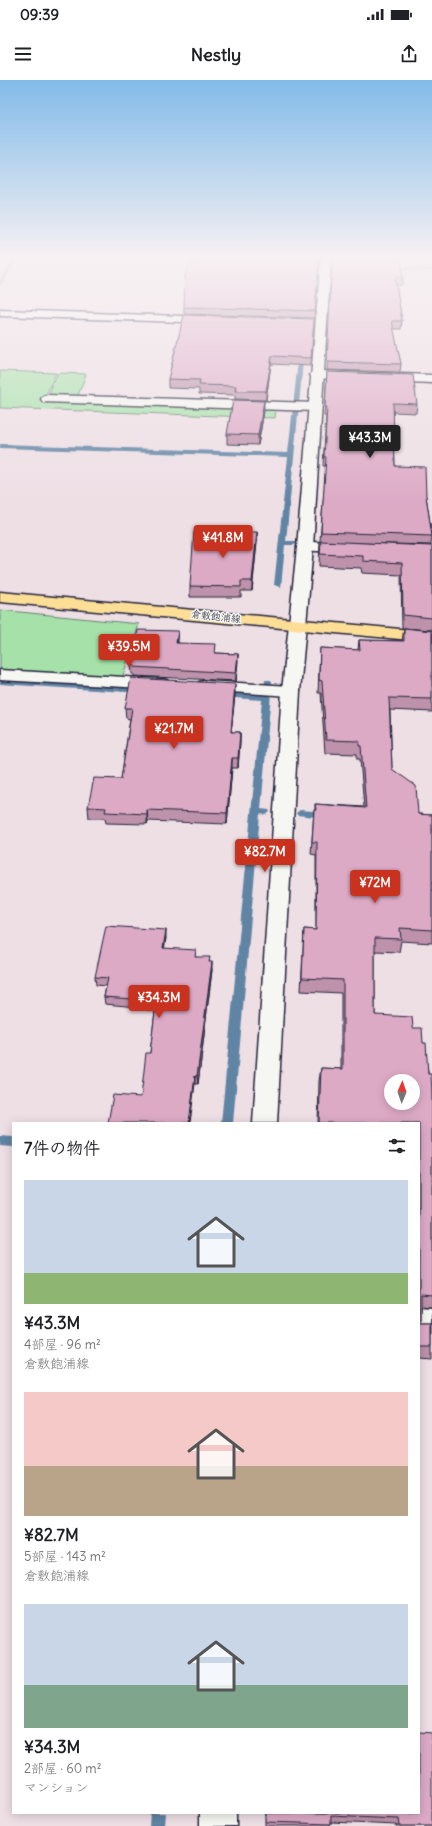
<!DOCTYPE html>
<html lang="ja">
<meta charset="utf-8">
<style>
:root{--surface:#fff;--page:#f6f6f6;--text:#202124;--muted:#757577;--accent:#c8321e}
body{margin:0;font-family:Delius,"Klee One",sans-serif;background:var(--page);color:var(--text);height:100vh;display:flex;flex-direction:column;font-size:15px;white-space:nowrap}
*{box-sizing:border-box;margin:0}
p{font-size:13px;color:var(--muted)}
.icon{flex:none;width:22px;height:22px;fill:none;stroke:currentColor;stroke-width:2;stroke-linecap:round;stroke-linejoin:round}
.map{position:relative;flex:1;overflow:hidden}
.sheet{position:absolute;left:12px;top:1042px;width:408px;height:692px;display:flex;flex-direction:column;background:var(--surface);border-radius:0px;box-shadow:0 2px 10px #0003}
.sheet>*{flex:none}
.needle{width:26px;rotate:2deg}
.buttons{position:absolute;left:384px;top:994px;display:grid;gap:8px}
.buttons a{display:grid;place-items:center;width:36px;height:36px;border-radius:50%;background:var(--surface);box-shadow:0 2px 10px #0003;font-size:20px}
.price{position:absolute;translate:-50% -34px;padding:0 9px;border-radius:4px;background:var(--accent);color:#fff;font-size:13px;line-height:26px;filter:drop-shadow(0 1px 2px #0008)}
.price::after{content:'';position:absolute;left:50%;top:24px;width:12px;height:9px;margin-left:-6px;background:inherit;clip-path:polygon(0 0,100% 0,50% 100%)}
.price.selected{background:#222;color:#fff}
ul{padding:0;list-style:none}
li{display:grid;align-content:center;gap:8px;height:212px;padding:0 12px}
li span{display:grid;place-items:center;height:124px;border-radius:0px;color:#555}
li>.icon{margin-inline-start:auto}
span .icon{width:72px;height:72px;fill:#fffc;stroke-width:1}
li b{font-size:17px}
h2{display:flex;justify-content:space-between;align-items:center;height:48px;padding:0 12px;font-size:17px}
.status{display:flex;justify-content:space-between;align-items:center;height:28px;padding:0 20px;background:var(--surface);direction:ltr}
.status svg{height:11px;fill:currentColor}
header{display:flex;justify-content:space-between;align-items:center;height:52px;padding:0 12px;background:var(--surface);font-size:18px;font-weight:700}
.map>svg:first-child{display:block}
.green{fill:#a5e1a8;stroke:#648272}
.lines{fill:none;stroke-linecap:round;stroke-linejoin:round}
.stream{fill:#6084a4;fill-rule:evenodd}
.street-casing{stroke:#22223b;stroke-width:3}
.secondary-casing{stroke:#22223b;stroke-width:3}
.primary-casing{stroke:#22223b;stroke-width:3}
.street{fill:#f6f6f2;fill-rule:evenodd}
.secondary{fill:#f6f6f2;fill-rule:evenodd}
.primary{fill:#fdde96;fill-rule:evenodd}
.wall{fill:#be92aa;stroke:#22223b}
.shaded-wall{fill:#9b778b;stroke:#22223b}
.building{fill:#ddaac6;stroke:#22223b;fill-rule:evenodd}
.labels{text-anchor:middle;stroke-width:3;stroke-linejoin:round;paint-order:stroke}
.far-street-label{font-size:10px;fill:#22223b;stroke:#f6f6f2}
</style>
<div class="status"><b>09:39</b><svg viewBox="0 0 49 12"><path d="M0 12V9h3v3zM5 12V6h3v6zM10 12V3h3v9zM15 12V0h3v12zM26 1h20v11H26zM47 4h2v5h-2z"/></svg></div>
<header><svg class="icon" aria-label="menu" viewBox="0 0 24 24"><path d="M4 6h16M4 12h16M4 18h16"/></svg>Nestly<svg class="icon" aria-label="share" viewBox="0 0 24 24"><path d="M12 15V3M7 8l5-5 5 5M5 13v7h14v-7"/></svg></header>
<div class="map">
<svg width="432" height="1746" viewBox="0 0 432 1746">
<rect width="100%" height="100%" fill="#eedfe5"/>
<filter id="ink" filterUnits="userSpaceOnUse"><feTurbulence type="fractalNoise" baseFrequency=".025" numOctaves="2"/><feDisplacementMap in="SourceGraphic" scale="8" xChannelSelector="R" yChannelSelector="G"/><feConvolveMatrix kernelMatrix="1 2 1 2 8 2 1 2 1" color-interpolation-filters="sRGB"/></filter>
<g filter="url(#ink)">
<g class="green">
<path d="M 0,291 L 56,293 L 43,321 L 276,329 L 275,338 L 0,328 Z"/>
<path d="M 58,293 L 86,294 L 77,318 L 47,317 Z"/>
<path d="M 0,530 L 139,544 L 122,599 L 0,592 Z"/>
</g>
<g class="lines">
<g class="stream">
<path d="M 14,178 L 18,178 L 0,206 L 0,201 Z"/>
<path d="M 388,187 L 432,189 L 432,191 L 390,189 Z"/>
<path d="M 299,271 L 304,272 L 286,461 L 294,461 L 297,463 L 294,465 L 285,465 L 281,507 L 274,505 L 288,377 L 0,368 L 0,364 L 288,373 Z"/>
<path d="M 0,600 L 142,609 L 146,611 L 142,613 L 0,604 Z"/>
<path d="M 265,600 L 271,600 L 272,602 L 261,729 L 269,730 L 270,732 L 266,735 L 260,734 L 233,1043 L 221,1043 L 262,620 L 222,617 L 218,615 L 222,613 L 263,615 Z"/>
<path d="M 300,730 L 326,732 L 330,735 L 326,738 L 297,735 L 296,733 Z"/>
<path d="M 0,1056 L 13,1057 L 13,1067 L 0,1066 Z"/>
<path d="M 150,1733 L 166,1733 L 165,1746 L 149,1746 Z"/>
</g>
<g class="street-casing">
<g id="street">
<path d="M 0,230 L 213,237 L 219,240 L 213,243 L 0,236 Z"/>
<path d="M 316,291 L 432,295 L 432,303 L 312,298 L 310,295 L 312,292 Z"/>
<path d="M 47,315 L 315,323 L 319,324 L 321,327 L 319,330 L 315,331 L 43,322 L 41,319 L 43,316 Z"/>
<path d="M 305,462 L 351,463 L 356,465 L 359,468 L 356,471 L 351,473 L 300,470 L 297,467 L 300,464 Z"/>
<path d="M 0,590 L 161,599 L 167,600 L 170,604 L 167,608 L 161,609 L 0,600 Z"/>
<path d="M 205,601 L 291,606 L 297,607 L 300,611 L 297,615 L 291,616 L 199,610 L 196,606 L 199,602 Z"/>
<path d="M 419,1227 L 432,1228 L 432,1254 L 419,1253 Z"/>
</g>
</g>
<g class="secondary-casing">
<g id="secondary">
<path d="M 321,178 L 331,178 L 313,467 L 300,611 L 277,1043 L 253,1043 L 282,611 L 297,467 Z"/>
<rect x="200" y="1733" width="36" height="13"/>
</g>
</g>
<g class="primary-casing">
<path id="primary" d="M 0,512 L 432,552 L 432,562 L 0,522 Z"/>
</g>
<use href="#street" class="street"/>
<use href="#secondary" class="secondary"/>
<use href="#primary" class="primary"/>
</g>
<g class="wall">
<path d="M 319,178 L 314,238 L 184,234 L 184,227 Z"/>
<path d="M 332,178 L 403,198 L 402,205 L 396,205 L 402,241 L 401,249 L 393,249 L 401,284 L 400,292 L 327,290 Z"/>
<path d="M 314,239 L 311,286 L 271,284 L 266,320 L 235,319 L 235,315 L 199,314 L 199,309 L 168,308 L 168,299 Z"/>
<path d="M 327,292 L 417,324 L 416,333 L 393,332 L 395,386 L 426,416 L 432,456 L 431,465 L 356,463 L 432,466 L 432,550 L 402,548 L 401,495 L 362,493 L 361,488 L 319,486 L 320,461 L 326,386 L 323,386 L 326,336 L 324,336 Z"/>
<path d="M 264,331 L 258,365 L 227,364 L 227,354 Z"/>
<path d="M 257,452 L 257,462 L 252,511 L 241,511 L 241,517 L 190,517 L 190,506 Z"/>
<path d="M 404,548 L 432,551 L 432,632 L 390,630 L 392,689 L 418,734 L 432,735 L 432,863 L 401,861 L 399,872 L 375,871 L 375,935 L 413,948 L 423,963 L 432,1014 L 432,1227 L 421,1226 L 421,1243 L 432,1243 L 432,1279 L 419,1278 L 419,1043 L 318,1043 L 319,1001 L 321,988 L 341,989 L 341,913 L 301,911 L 304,849 L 316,850 L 316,775 L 311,774 L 314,730 L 315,730 L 315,724 L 364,727 L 360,679 L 357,679 L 357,674 L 325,673 L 321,613 L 318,613 L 320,568 L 358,570 L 359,560 L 402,561 Z"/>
<path d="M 178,551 L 178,563 L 216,573 L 238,574 L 236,601 L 134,596 L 134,594 L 132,594 L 131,585 Z"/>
<path d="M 235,614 L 231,652 L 240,652 L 240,662 L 238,688 L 232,688 L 227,744 L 148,741 L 147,744 L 106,743 L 105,738 L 89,738 L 88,727 L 121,699 L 130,639 L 126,638 L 125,628 Z"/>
<path d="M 166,858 L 164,868 L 196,877 L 210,882 L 212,890 L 198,1004 L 195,1004 L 141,1017 L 150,973 L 155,931 L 147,930 L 147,928 L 105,924 L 104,917 L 106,906 L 96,905 L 95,897 Z"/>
<path d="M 265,1733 L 419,1733 L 432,1746 L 396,1746 L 396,1745 L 331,1742 L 330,1746 L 265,1746 Z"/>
</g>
<g class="shaded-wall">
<path d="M 272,276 L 271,284 L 266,320 L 266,311 Z"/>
<path d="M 264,321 L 264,331 L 258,365 L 258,355 Z"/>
<path d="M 257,452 L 257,462 L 252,511 L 252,501 Z"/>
<path d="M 178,551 L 178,560 L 176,571 L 176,563 Z"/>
<path d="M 238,574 L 238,582 L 236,601 L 236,593 Z"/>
<path d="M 235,604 L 235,614 L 230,662 L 231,652 Z"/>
<path d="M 240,652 L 240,662 L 238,688 L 238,678 Z"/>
<path d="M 232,678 L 232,688 L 227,744 L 227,733 Z"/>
<path d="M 147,730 L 148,741 L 147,744 Z"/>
<path d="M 166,850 L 166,858 L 163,876 L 163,868 Z"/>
<path d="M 212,882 L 212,890 L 198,1004 L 197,996 Z"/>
<path d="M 195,996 L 195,1004 L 190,1043 L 189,1043 Z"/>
</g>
<g class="building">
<path d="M 210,178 L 319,178 L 315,231 L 184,227 L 185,196 L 190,182 L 209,182 Z"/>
<path d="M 332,178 L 401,178 L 403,198 L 395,198 L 402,241 L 392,241 L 401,284 L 327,282 Z"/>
<path d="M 184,235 L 314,239 L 311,278 L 272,276 L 266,311 L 235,311 L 236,306 L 199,305 L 200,300 L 168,299 Z"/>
<path d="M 327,292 L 413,295 L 417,324 L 393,323 L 395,386 L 425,387 L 426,416 L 432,456 L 321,452 L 326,377 L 324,377 L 327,327 L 325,327 Z"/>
<path d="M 233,320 L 264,321 L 258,355 L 227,354 Z"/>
<path d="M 194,452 L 257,452 L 252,501 L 241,501 L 241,507 L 190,506 Z"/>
<path d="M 321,461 L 432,466 L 432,538 L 403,535 L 402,483 L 363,481 L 363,476 L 320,474 Z"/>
<path d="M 404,548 L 432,551 L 432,619 L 389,618 L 392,689 L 416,706 L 418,734 L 432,735 L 432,850 L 400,848 L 401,859 L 375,858 L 375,935 L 412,937 L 413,948 L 422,948 L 423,963 L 426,963 L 428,994 L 431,994 L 432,1014 L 432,1215 L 421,1214 L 421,1243 L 432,1243 L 432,1267 L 419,1267 L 419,1043 L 319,1043 L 321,988 L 343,989 L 343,900 L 302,898 L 304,849 L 316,850 L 317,762 L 312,762 L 314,730 L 316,730 L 315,724 L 366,728 L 361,666 L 359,666 L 359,661 L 326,660 L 322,601 L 319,600 L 320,568 L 360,570 L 359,560 L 404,561 ZM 391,1001 L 413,1001 L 413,1023 L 391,1023 Z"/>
<path d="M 138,550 L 178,551 L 176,563 L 216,564 L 215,573 L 238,574 L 236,593 L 134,587 L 134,585 L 131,585 Z"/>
<path d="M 131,598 L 235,604 L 231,652 L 240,652 L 238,678 L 232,678 L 227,733 L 147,730 L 147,734 L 105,732 L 106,728 L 88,727 L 94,698 L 121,699 L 132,628 L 125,628 Z"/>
<path d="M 106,846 L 166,850 L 163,868 L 196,870 L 195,877 L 210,877 L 209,882 L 212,882 L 197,996 L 195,996 L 189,1043 L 108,1043 L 113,1015 L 141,1017 L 146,973 L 150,973 L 156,923 L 147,922 L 147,920 L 104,917 L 108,898 L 95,897 Z"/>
<path d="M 419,1652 L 432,1653 L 432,1746 L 400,1746 L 399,1739 L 331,1736 L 331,1744 L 266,1742 L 266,1733 L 419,1733 Z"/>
</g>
</g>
<linearGradient id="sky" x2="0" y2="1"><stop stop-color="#82bbe9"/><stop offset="0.42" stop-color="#f7f1f3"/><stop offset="1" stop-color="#f7f1f3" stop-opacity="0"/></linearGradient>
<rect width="432" height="423" fill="url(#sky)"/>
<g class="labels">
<g class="far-street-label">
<text transform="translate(216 536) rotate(6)" y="4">倉敷飽浦線</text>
</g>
</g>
</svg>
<div class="buttons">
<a><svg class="needle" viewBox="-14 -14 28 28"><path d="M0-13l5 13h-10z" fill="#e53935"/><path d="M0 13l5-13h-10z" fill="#757577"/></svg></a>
</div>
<b class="price selected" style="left:370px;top:379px">¥43.3M</b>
<b class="price" style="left:223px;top:479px">¥41.8M</b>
<b class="price" style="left:129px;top:588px">¥39.5M</b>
<b class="price" style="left:174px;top:670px">¥21.7M</b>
<b class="price" style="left:265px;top:793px">¥82.7M</b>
<b class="price" style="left:375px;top:824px">¥72M</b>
<b class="price" style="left:159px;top:939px">¥34.3M</b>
<section class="sheet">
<h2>7件の物件<svg class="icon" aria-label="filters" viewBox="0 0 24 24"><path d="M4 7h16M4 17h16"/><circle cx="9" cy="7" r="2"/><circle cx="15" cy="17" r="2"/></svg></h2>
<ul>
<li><span style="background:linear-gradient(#c9d6e8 75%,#8fb573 0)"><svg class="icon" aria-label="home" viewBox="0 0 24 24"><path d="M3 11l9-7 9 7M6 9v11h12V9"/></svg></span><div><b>¥43.3M</b><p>4部屋 · 96 m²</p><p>倉敷飽浦線</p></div></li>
<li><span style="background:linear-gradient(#f6c9c9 60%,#b9a48a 0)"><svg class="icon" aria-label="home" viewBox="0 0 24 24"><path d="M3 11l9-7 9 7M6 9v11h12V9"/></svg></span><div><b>¥82.7M</b><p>5部屋 · 143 m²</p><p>倉敷飽浦線</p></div></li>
<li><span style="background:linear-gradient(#c9d6e8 65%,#7fa58c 0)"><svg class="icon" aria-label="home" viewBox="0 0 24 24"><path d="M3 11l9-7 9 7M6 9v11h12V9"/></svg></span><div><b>¥34.3M</b><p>2部屋 · 60 m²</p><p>マンション</p></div></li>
</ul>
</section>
</div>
